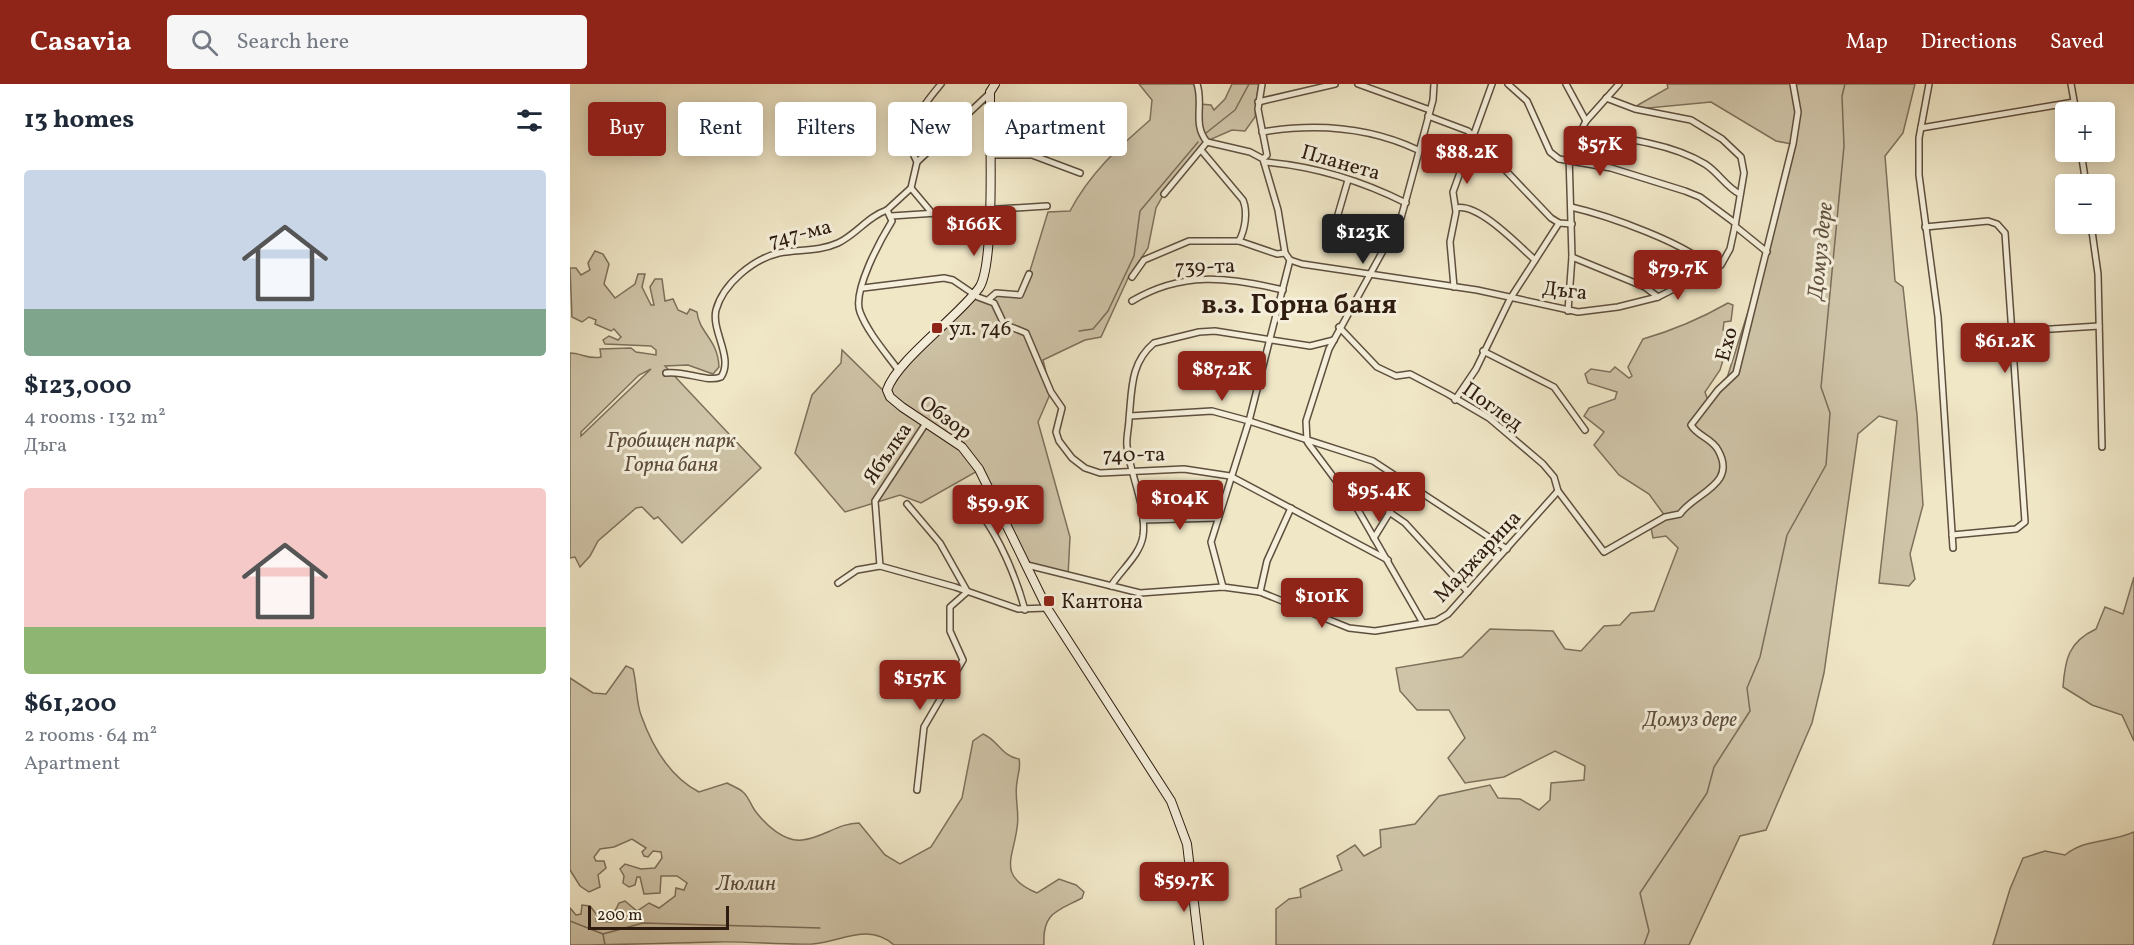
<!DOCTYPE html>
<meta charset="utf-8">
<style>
:root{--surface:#fff;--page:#f6f6f7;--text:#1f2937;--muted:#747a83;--accent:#8f2418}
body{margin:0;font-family:Vollkorn,serif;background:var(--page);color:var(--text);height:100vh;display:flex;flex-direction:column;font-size:22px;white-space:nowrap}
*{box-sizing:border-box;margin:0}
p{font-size:20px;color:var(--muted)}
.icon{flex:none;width:33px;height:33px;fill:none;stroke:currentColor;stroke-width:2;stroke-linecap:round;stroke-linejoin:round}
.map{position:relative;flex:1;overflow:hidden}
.panel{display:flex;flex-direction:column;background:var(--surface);width:570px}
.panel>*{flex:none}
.guide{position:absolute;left:18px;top:18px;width:570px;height:54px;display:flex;gap:12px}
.buttons{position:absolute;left:1485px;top:18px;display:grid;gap:12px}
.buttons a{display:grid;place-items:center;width:60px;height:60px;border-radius:6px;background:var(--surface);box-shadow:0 3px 15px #0003;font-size:30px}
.scale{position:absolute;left:18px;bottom:15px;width:141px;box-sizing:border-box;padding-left:6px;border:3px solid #2e1c10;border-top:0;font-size:16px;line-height:21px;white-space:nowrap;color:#2e1c10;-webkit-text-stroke:4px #f5efdb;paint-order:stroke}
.price{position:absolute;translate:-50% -51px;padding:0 14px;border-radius:6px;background:var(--accent);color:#fff;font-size:20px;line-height:39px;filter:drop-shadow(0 2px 3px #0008)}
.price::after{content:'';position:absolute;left:50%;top:36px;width:18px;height:14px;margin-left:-9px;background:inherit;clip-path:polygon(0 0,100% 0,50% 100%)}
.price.active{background:#222;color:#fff}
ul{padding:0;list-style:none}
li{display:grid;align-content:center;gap:12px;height:318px;padding:0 24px}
li span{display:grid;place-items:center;height:186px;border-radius:6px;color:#555}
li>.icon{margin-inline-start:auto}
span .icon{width:108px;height:108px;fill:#fffc;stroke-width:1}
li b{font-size:26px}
h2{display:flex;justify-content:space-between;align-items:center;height:72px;padding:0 24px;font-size:26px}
.tag{padding:0 21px;border-radius:6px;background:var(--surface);box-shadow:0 3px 15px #0003;font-size:21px;line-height:54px}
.tag.active{background:var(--accent);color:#fff}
header{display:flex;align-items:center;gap:36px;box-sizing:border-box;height:84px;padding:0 30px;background:var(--accent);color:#fff}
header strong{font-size:28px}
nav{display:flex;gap:33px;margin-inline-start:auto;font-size:21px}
.search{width:420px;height:54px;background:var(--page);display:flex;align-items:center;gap:15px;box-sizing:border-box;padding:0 21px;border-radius:6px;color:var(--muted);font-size:22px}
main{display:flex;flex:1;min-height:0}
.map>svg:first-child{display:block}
.green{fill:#cfc4a8;stroke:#7e705c;stroke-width:1.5;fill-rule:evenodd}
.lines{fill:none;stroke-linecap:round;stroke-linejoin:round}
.stream{stroke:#7b6c59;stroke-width:1.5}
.street-casing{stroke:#5e4f3e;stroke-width:8}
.secondary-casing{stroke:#2e1c10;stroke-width:10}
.street{stroke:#f5efdb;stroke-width:5}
.secondary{stroke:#f5efdb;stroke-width:8}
.poi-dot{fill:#8f2418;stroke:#f5efdb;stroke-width:2}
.labels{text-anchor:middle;stroke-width:6;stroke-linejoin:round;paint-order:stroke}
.street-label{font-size:21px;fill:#2e1c10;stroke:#f5efdb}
.poi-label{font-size:21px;fill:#2e1c10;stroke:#f5efdb;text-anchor:start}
.park-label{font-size:21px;font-style:italic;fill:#5e4e3e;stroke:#f5efdb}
.water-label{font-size:22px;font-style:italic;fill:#615240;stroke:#f5efdb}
.district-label{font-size:27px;font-weight:bold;fill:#2e1c10;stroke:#f5efdb}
</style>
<header>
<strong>Casavia</strong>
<div class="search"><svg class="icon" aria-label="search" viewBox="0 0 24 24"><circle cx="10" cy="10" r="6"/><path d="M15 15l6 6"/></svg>Search here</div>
<nav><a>Map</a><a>Directions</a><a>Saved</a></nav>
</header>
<main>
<section class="panel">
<h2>13 homes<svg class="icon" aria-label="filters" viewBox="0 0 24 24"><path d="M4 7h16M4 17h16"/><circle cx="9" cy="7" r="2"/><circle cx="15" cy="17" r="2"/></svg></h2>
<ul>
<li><span style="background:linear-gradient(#c9d6e8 75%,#7fa58c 0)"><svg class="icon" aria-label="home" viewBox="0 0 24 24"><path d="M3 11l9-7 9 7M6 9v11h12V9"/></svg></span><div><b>$123,000</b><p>4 rooms · 132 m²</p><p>Дъга</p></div></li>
<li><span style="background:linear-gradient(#f6c9c9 75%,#8fb573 0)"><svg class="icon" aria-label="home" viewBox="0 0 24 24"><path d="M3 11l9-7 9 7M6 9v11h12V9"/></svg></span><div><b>$61,200</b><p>2 rooms · 64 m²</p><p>Apartment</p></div></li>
</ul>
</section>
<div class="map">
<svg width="1564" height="861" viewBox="0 0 1564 861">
<rect width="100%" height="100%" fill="#f0e7c7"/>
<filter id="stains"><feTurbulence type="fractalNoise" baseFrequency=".00333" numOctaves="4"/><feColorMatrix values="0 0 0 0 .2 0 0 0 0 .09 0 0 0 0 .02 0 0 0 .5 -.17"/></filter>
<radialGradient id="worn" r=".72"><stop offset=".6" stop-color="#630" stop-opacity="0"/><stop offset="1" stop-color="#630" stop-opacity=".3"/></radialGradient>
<g class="green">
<path d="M 569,0 L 627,0 L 630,20 L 641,21 L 644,26 L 655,15 L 662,0 L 694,0 L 688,4 L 685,33 L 675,47 L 662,46 L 639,56 L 596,106 L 586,124 L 578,164 L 559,192 L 531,253 L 515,256 L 473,276 L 481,308 L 468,338 L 500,453 L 498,492 L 455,481 L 409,386 L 351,419 L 330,411 L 275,428 L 225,369 L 242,311 L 271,279 L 272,266 L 319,312 L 320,297 L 404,211 L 418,216 L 426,209 L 450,211 L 459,190 L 478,128 L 500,127 C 520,89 548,64 580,36 L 582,16 Z"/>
<path d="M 1097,0 L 1345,0 L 1333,49 L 1315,72 L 1325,197 L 1333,203 L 1347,331 L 1353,421 L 1340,470 L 1345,495 L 1339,502 L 1309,499 L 1327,337 L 1309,332 L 1288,350 L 1254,589 L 1242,639 L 1196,746 L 1170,752 L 1119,861 L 706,861 L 706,825 L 719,815 L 731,813 L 730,805 L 772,786 L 767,772 L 785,761 L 794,772 L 811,763 L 810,746 L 845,740 L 869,712 L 920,701 L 928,714 L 950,715 L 969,726 L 980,716 L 981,699 L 1014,696 L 1015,682 L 985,667 L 934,693 L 895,699 L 878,674 L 895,654 L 879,626 L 847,626 L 830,607 L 826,584 L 892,573 L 920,545 L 983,547 L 995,565 L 1011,567 L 1034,542 L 1050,541 L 1061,529 L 1084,527 L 1108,464 L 1096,452 L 1083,454 L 1081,444 L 1095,432 L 1079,410 L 1049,391 L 1024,361 L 1034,348 L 1014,332 L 1019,324 L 1045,315 L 1047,308 L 1018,299 L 1015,290 L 1021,285 L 1040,288 L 1045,283 L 1059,294 L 1062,292 L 1058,283 L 1073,255 C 1104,246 1130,235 1158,219 L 1163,221 L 1161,237 L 1154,238 L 1153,246 L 1160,253 L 1150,286 L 1135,308 L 1137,314 L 1150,308 L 1157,294 L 1197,168 L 1222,60 L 1206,57 L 1141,18 L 1068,25 L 1068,21 L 1098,4 Z"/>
<path d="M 25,167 L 33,170 L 39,180 L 34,200 L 45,214 L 65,200 L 68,190 L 75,190 L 72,203 L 81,221 L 84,221 L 80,203 L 85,195 L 92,195 L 95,217 L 103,215 L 108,226 L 117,230 L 120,225 L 127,228 C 129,249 148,255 149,283 L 143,290 L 118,281 L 95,282 L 191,384 L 112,459 L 88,433 L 84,435 L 72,423 L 66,424 L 28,457 L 20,472 L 10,483 L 5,473 L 0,474 L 0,269 C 11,269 20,276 31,273 L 30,265 L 61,264 L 66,268 L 86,271 L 86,266 L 81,262 L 35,260 L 33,256 L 39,252 L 48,256 L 51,253 L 44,245 L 41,247 L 25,240 L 26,236 L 19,233 L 12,238 L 2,233 L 0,184 L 6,184 L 11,191 L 20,186 L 18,179 ZM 81,285 L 11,352 L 11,348 L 69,291 Z"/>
<path d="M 1564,493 L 1564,657 L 1552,631 L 1522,621 L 1493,603 C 1495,576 1498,558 1526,545 L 1535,523 L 1553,530 Z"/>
<path d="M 56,582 L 63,585 C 67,600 66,618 71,631 C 82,662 100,693 129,708 L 157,699 C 162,702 169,704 173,708 C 179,713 181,722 186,728 C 196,741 214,758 232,756 C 253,754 268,739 289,739 L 315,771 L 330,780 L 361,763 L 392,714 L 403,657 L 413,650 C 428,656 431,672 449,675 C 451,684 448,689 447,698 C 444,713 450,729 447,744 C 443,775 427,792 467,809 L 489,795 L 506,801 L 514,808 L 512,814 C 488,827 472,828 474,861 L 324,861 C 298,838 271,858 242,860 C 210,861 178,857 146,858 C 97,859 49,861 0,861 L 0,824 L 6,831 L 11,830 L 12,821 L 20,822 L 27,831 L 26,837 L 41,838 L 38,831 L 43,831 L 49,819 L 55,817 L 67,827 L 79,819 L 89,824 L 105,812 L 106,804 L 114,806 L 117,799 L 107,792 L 91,792 L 90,809 L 74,810 L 70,793 L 67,793 L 65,801 L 59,803 L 53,799 L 54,792 L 50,785 L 55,780 L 71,785 L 85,784 L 92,774 L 91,768 L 83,767 L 78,773 L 74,772 L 72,768 L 76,764 L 62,755 L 44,763 L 30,765 L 24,773 L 26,777 L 34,777 L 36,784 L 28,791 L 30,803 L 19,808 L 10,802 L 0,786 L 0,594 L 23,609 L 36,610 Z"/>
<path d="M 1564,748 L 1564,861 L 1423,861 L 1440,805 L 1453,774 L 1475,767 L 1495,771 C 1516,754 1540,759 1564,748 Z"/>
</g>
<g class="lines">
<g class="stream">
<path d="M 636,49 L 665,26 L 679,0"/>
<path d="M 509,247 L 523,245 L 538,227 L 564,172 L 570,127 L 628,58"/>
<path d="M 0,837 L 33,850 L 73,839 L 250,844"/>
<path d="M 33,850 L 35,861"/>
<path d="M 1074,861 L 1079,847 L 1070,809 L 1137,709 L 1144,683 L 1180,627 L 1177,604 L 1190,573 L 1217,451 L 1256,381 L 1260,329 L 1251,303 L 1274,62 L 1272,12 L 1275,0"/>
</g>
<g class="street-casing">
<g id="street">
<path d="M 627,0 C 634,21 622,40 637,58 L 680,68 L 693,75 L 708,126 L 715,169"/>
<path d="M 692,0 L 688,25 L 697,71 L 693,75"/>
<path d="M 788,0 L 860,26"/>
<path d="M 938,0 L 957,17 L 980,68 L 989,75 L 1041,84 L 1115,107 L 1130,113 L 1165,139"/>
<path d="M 996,0 L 1016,37"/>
<path d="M 1359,0 L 1349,54 L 1349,91 L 1368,233 L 1383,464"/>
<path d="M 1501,0 L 1506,28"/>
<path d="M 688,18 L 765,0"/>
<path d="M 858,32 L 898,47 L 981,134 L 989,139 L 1002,140"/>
<path d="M 1351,44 L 1504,18"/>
<path d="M 692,48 C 746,39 799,43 848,66"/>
<path d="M 1009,49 C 1050,54 1099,58 1135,80 C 1148,88 1157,104 1170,110"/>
<path d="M 631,66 L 673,116 C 678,128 675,146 669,157"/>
<path d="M 1511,68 L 1516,100"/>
<path d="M 420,71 L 462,71 L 510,89"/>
<path d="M 347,78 L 420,9"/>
<path d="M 694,78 C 743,82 792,97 836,119"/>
<path d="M 341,104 L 362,129"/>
<path d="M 594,110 L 637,58"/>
<path d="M 1001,123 C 1036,131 1120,160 1143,186"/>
<path d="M 886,124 C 908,118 949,162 965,176"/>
<path d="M 321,132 L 477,122"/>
<path d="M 1521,140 L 1528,190 L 1532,363"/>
<path d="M 1165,142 L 1197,168"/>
<path d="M 1355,143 L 1418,137 L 1427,140 L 1435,149 L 1455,438 L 1446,445 L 1382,451"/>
<path d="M 762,151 L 778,96"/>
<path d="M 715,169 L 720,176 L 732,180 L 907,206 L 1008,228 L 1048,223 L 1088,213 L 1151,181 L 1160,165 L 1165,142 L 1174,89 L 1171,73 L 1152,55 L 1121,36 L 1065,25 L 1036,14"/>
<path d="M 1002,173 L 1075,203 L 1088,213"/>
<path d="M 562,193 L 574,176 L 619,157 L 669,157 L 707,170 L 715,169"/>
<path d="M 884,203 L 880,158 L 886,128 L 883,108 L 922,0"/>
<path d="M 293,204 L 374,194 L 383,196 L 408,213 L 424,219 L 434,240 L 456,249 L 481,308 L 492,324 L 486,348 L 489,357 L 502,374 L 515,384 L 530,389 L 614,385 L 660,392 L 818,476"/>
<path d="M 418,216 L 426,209 L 450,211 L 459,190"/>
<path d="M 562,217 C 612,187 658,193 713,206"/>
<path d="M 998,227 L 1002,173 L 999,71 L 1016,37 L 1049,0"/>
<path d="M 769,243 L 807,283 L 826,292 L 840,290 L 878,310 L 919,334 L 973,380 L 984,393 L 988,407 L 1034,468 L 1095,433 L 1110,430 C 1124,409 1168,401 1148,366 C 1142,354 1127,352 1121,341 L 1148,306 L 1166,289 L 1223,60 L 1228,28 L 1223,0"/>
<path d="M 1451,247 L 1529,242"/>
<path d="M 913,267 L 984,303 L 1015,346"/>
<path d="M 329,287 C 316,269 298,249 290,228 C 282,207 311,155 322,137 L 317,126 L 341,104 L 347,78 C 330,47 352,23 371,0"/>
<path d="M 96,289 C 114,286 137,299 151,293 C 164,274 141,247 146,226 C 153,200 183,175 209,169 C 229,165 248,168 268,159 C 287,150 297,133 317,126"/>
<path d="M 885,316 L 906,285 L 940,215 L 989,139"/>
<path d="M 560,332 L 642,327 L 679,337 L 803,377 L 937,465"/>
<path d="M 737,357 L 736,337 L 759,265 L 831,134 L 863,16 L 864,0"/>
<path d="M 738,359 L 788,426 L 853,539"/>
<path d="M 390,407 C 422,434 444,486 455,526"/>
<path d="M 337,420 L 370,459 L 397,507"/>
<path d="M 408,424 L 423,413"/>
<path d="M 819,428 L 835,439 L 898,508"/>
<path d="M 573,436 L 647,434"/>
<path d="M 804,454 L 837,400"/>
<path d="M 457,481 L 570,509 L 653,503 L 690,508 L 779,544 L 805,547 L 866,537 L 878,530 L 988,407"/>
<path d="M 310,482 L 305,417 L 356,339"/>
<path d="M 268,499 L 287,486 L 310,482 L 385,503 L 448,525 L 477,524"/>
<path d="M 541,502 C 551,486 570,471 573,452 C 577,422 560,391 557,362 C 556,354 559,343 559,335 C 562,306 560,279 584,259 L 629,248 L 645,247 L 740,262 L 764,256"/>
<path d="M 653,503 L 641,458 L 679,337 L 720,176"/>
<path d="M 690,508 L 697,477 L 721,424"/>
<path d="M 347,706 L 354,643 L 393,576 L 380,547 L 380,523 L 397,508"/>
</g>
</g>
<g class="secondary-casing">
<path id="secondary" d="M 425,0 L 420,8 L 420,19 C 420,52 425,182 409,204 C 388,233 327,276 317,306 L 320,313 L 332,323 L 392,363 L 409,385 L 477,524 L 601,717 L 617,760 L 629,861"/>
</g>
<use href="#street" class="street"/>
<use href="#secondary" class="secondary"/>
</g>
<g class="poi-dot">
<rect x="361" y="238" width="12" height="12" rx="3"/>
<rect x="473" y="511" width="12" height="12" rx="3"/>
</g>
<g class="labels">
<g class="street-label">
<text transform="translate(771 78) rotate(16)" y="7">Планета</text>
<text transform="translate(230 149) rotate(-14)" y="7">747-ма</text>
<text transform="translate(635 182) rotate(-2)" y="7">739-та</text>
<text transform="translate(995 206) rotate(6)" y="7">Дъга</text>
<text transform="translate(1156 260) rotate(-75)" y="7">Ехо</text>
<text transform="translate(923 322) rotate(35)" y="7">Поглед</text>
<text transform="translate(376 333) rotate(36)" y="7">Обзор</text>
<text transform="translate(317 369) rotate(-56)" y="7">Ябълка</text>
<text transform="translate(564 370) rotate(-1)" y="7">740-та</text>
<text transform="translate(907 472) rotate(-47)" y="7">Маджарица</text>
</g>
<g class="poi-label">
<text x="379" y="251">ул. 746</text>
<text x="491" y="524">Кантона</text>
</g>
<g class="park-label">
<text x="101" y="363">Гробищен парк<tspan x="101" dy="24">Горна баня</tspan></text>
<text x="1120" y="642">Домуз дере</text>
<text x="176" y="806">Люлин</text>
</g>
<g class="water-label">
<text transform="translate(1249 167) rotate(-84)" y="8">Домуз дере</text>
</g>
<g class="district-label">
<text x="729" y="229">в.з. Горна баня</text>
</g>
</g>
<rect width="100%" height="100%" filter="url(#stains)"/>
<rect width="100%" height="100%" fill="url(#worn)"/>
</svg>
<div class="buttons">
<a>+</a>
<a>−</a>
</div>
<div class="scale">200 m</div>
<b class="price" style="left:1030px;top:93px">$57K</b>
<b class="price" style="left:897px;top:101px">$88.2K</b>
<b class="price" style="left:404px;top:173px">$166K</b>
<b class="price active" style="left:793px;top:181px">$123K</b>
<b class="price" style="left:1108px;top:217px">$79.7K</b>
<b class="price" style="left:1435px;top:290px">$61.2K</b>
<b class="price" style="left:652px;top:318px">$87.2K</b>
<b class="price" style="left:809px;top:439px">$95.4K</b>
<b class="price" style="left:610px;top:447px">$104K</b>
<b class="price" style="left:428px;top:452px">$59.9K</b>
<b class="price" style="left:752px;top:545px">$101K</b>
<b class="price" style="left:350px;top:627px">$157K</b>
<b class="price" style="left:614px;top:829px">$59.7K</b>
<div class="guide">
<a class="tag active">Buy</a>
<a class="tag">Rent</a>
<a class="tag">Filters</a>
<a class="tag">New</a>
<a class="tag">Apartment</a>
</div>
</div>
</main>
